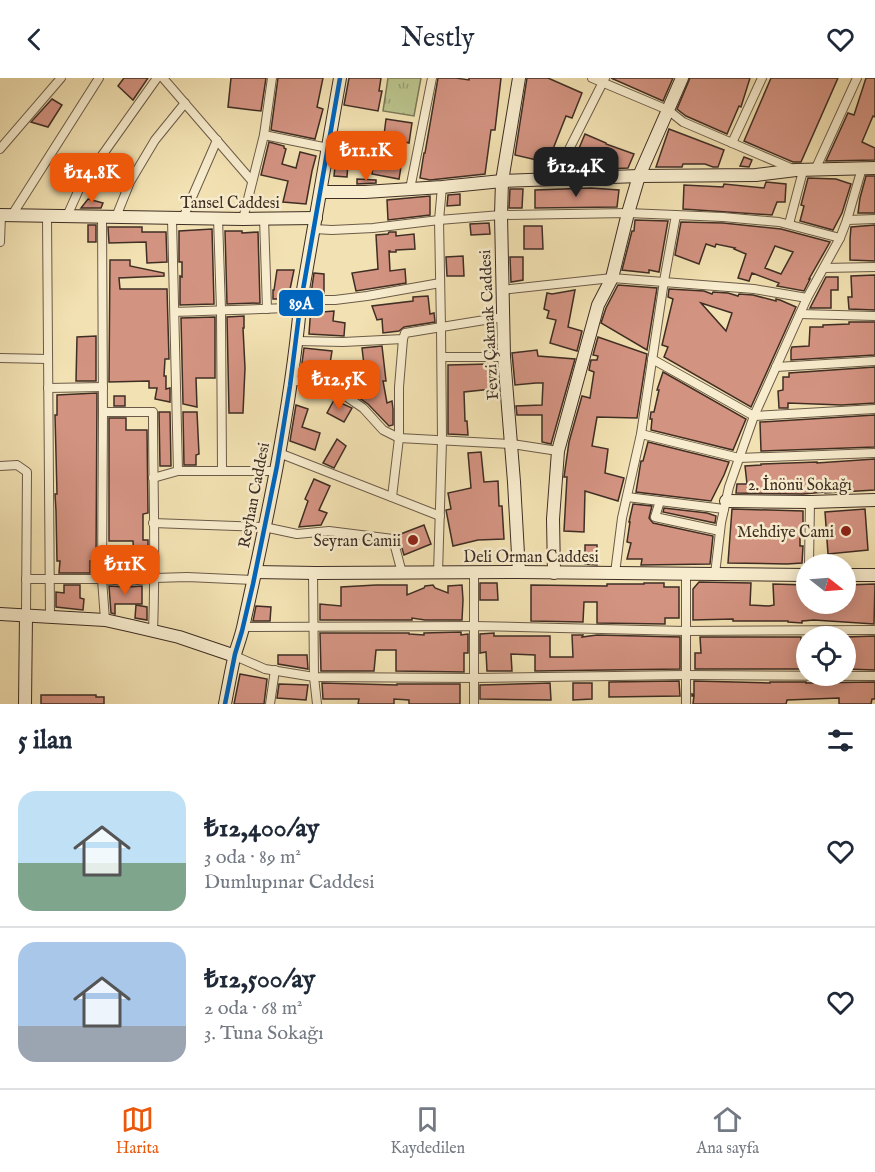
<!DOCTYPE html>
<html lang="tr">
<meta charset="utf-8">
<style>
:root{--surface:#fff;--page:#f6f6f7;--text:#1f2937;--muted:#747a83;--line:#e0e1e3;--accent:#ea580c}
body{margin:0;font-family:"IM FELL English",serif;background:var(--page);color:var(--text);height:100vh;display:flex;flex-direction:column;font-size:22px;white-space:nowrap}
*{box-sizing:border-box;margin:0}
p{font-size:20px;color:var(--muted)}
.icon{flex:none;width:33px;height:33px;fill:none;stroke:currentColor;stroke-width:2;stroke-linecap:round;stroke-linejoin:round}
.map{position:relative;height:626px;overflow:hidden}
.sheet{display:flex;flex-direction:column;background:var(--surface);flex:1}
.sheet>*{flex:none}
.needle{width:39px;rotate:107deg}
.controls{position:absolute;left:796px;top:476px;display:grid;gap:12px}
.controls a{display:grid;place-items:center;width:60px;height:60px;border-radius:50%;background:var(--surface);box-shadow:0 3px 15px #0003;font-size:30px}
.price{position:absolute;translate:-50% -51px;padding:0 14px;border-radius:12px;background:var(--accent);color:#fff;font-size:20px;line-height:39px;filter:drop-shadow(0 2px 3px #0008)}
.price::after{content:'';position:absolute;left:50%;top:36px;width:18px;height:14px;margin-left:-9px;background:inherit;clip-path:polygon(0 0,100% 0,50% 100%)}
.price.on{background:#222;color:#fff}
ul{padding:0;list-style:none}
li{display:flex;align-items:center;gap:18px;height:150px;padding:0 18px}
li+li{border-top:2px solid var(--line)}
li span{display:grid;place-items:center;flex:none;width:168px;height:120px;border-radius:18px;color:#555}
li>.icon{margin-inline-start:auto}
span .icon{width:72px;height:72px;fill:#fffc;stroke-width:1}
li b{font-size:26px}
h2{display:flex;justify-content:space-between;align-items:center;height:72px;padding:0 18px;font-size:26px}
header{display:flex;justify-content:space-between;align-items:center;height:78px;padding:0 18px;background:var(--surface);font-size:27px;font-weight:600}
.dock{display:flex;justify-content:space-around;align-items:center;height:84px;border-top:2px solid var(--line);background:var(--surface);font-size:16px;color:var(--muted)}
.dock a{display:grid;justify-items:center;gap:3px}
.dock .on{color:var(--accent)}
.map>svg:first-child{display:block}
.grass{fill:url(#grass-tufts);stroke:#7c7858;stroke-width:1.5}
.building{fill:#d39381;stroke:#3f2e24;stroke-width:1.5;fill-rule:evenodd}
.lines{fill:none;stroke-linecap:round;stroke-linejoin:round}
.street-casing{stroke:#6c5b48;stroke-width:10}
.secondary-casing{stroke:#3f2e24;stroke-width:14}
.street{stroke:#f7eccd;stroke-width:8}
.secondary{stroke:#f7eccd;stroke-width:12}
.bus-1-casing{stroke:#f7eccd;stroke-width:9}
.bus-1{stroke:#0065bd;stroke-width:4.5}
.poi-dot{fill:#8f2418;stroke:#f7eccd;stroke-width:2}
.labels{text-anchor:middle;stroke-width:5;stroke-linejoin:round;paint-order:stroke}
.street-label{font-size:16px;fill:#3f2e24;stroke:#f7eccd}
.poi-label{font-size:16px;fill:#3f2e24;stroke:#f7eccd;text-anchor:end}
.line-badge{stroke:#f7eccd;stroke-width:2}
.badge-label{font-size:16px;text-anchor:middle;font-weight:bold;fill:#fff}
</style>
<header><svg class="icon" aria-label="back" viewBox="0 0 24 24"><path d="M15 5l-7 7 7 7"/></svg>Nestly<svg class="icon" aria-label="heart" viewBox="0 0 24 24"><path d="M12 20l-8-8c-3-5 5-10 8-4 3-6 11-1 8 4z"/></svg></header>
<div class="map">
<svg width="875" height="626" viewBox="0 0 875 626">
<defs>
<pattern id="grass-tufts" width="24" height="20" patternUnits="userSpaceOnUse" patternTransform="scale(1.5)"><rect width="24" height="20" fill="#bac38c"/><path d="M3 7l-1-3M5 7V3M7 7l1-3M15 17l-1-3M17 17v-4M19 17l1-3" fill="none" stroke="#999f72"/></pattern>
</defs>
<rect width="100%" height="100%" fill="#f2e1b2"/>
<filter id="stains"><feTurbulence type="fractalNoise" baseFrequency=".00333" numOctaves="4"/><feColorMatrix values="0 0 0 0 .2 0 0 0 0 .09 0 0 0 0 .02 0 0 0 .5 -.17"/></filter>
<radialGradient id="worn" r=".72"><stop offset=".6" stop-color="#630" stop-opacity="0"/><stop offset="1" stop-color="#630" stop-opacity=".3"/></radialGradient>
<path class="grass" d="M 388,0 L 421,0 L 414,38 L 383,33 Z"/>
<g class="building">
<path d="M 124,0 L 148,0 L 133,22 L 118,8 Z"/>
<path d="M 231,0 L 266,0 L 261,33 L 228,29 Z"/>
<path d="M 278,0 L 323,0 L 317,29 L 323,31 L 315,61 L 271,52 Z"/>
<path d="M 349,0 L 381,0 L 379,13 L 382,13 L 378,33 L 344,27 Z"/>
<path d="M 438,0 L 456,0 L 469,2 L 469,0 L 501,0 L 495,52 L 491,52 L 485,96 L 430,102 L 420,100 L 424,75 L 425,75 Z"/>
<path d="M 527,0 L 548,0 L 582,15 L 572,40 L 566,38 L 553,71 L 558,72 L 554,86 L 515,77 Z"/>
<path d="M 611,0 L 673,0 L 663,23 Z"/>
<path d="M 690,0 L 750,0 L 741,29 L 739,28 L 727,56 L 686,38 L 677,31 Z"/>
<path d="M 771,0 L 838,0 L 801,84 L 793,84 L 744,63 Z"/>
<path d="M 866,0 L 875,0 L 875,39 L 873,38 L 862,64 L 875,70 L 875,82 L 826,83 L 848,35 L 854,37 Z"/>
<path d="M 52,21 L 62,27 L 48,49 L 31,44 Z"/>
<path d="M 386,41 L 412,45 L 409,65 L 405,64 L 399,101 L 372,96 L 377,64 L 383,65 Z"/>
<path d="M 669,51 L 724,72 L 718,89 L 713,89 L 705,86 L 683,86 L 682,89 L 656,89 Z"/>
<path d="M 585,56 L 606,65 L 606,66 L 634,76 L 628,90 L 606,91 L 598,83 L 596,89 L 575,80 Z"/>
<path d="M 269,64 L 284,68 L 284,70 L 286,71 L 282,86 L 296,90 L 300,74 L 316,78 L 312,93 L 306,126 L 283,124 L 288,103 L 261,97 Z"/>
<path d="M 337,66 L 347,68 L 345,84 L 348,84 L 347,99 L 334,98 L 336,80 L 334,80 Z"/>
<path d="M 744,79 L 752,82 L 749,89 L 740,88 Z"/>
<path d="M 866,98 L 875,98 L 875,135 L 858,135 L 860,120 Z"/>
<path d="M 808,100 L 836,101 L 851,106 L 842,135 L 833,152 L 800,143 L 804,128 L 801,127 Z"/>
<path d="M 357,101 L 376,102 L 376,105 L 357,106 Z"/>
<path d="M 766,104 L 786,106 L 785,124 L 777,124 L 772,137 L 683,131 L 684,107 L 723,109 L 724,106 L 764,110 Z"/>
<path d="M 591,110 L 619,112 L 617,129 L 535,130 L 535,112 Z"/>
<path d="M 510,111 L 523,111 L 522,130 L 509,130 Z"/>
<path d="M 460,116 L 460,127 L 447,128 L 448,117 Z"/>
<path d="M 430,118 L 430,137 L 388,142 L 387,122 Z"/>
<path d="M 88,121 L 103,125 L 101,130 L 81,130 Z"/>
<path d="M 635,142 L 668,143 L 659,194 L 649,192 L 649,195 L 622,192 L 632,153 L 634,153 Z"/>
<path d="M 681,144 L 723,145 L 781,151 L 830,164 L 809,201 L 810,201 L 804,213 L 777,208 L 779,205 L 752,195 L 749,203 L 738,200 L 746,176 L 734,171 L 735,170 L 716,166 L 715,169 L 706,166 L 699,186 L 675,177 ZM 775,168 L 793,174 L 781,196 L 765,190 Z"/>
<path d="M 489,145 L 490,156 L 471,157 L 470,146 Z"/>
<rect x="88" y="147" width="8" height="17"/>
<path d="M 875,147 L 875,183 L 850,182 L 850,161 L 851,149 Z"/>
<path d="M 524,148 L 542,148 L 543,171 L 524,171 Z"/>
<path d="M 108,149 L 142,149 L 142,154 L 166,154 L 167,184 L 147,185 L 146,164 L 109,165 Z"/>
<path d="M 212,151 L 214,226 L 180,227 L 180,198 L 182,199 L 182,184 L 179,184 L 179,153 Z"/>
<path d="M 225,153 L 242,153 L 242,155 L 258,154 L 260,225 L 227,226 Z"/>
<path d="M 389,154 L 396,154 L 396,158 L 414,156 L 415,171 L 396,172 L 396,174 L 390,174 L 390,173 L 389,173 L 390,193 L 405,191 L 406,205 L 356,213 L 352,195 L 378,191 L 376,157 L 388,156 Z"/>
<path d="M 463,178 L 464,198 L 447,198 L 446,179 Z"/>
<path d="M 510,179 L 523,179 L 523,202 L 511,204 Z"/>
<path d="M 110,182 L 130,182 L 130,188 L 164,195 L 164,198 L 119,200 L 120,211 L 167,211 L 169,281 L 165,281 L 164,298 L 166,298 L 166,311 L 170,310 L 170,324 L 155,321 L 157,310 L 149,310 L 149,303 L 109,304 Z"/>
<path d="M 277,192 L 294,192 L 288,221 L 273,221 L 273,212 L 274,212 Z"/>
<path d="M 314,195 L 324,196 L 324,216 L 311,216 Z"/>
<path d="M 875,197 L 875,232 L 849,231 L 848,219 L 852,219 L 851,198 Z"/>
<path d="M 826,199 L 838,199 L 838,212 L 831,212 L 831,230 L 810,230 Z"/>
<path d="M 618,207 L 657,210 L 647,272 L 601,245 L 606,230 Z"/>
<path d="M 669,211 L 704,213 L 712,216 L 713,214 L 728,215 L 738,218 L 739,216 L 753,217 L 776,223 L 776,221 L 780,222 L 796,229 L 751,329 L 664,279 L 668,269 L 662,267 L 673,221 L 668,219 ZM 701,225 L 732,235 L 726,253 Z"/>
<path d="M 575,212 L 568,249 L 582,253 L 577,273 L 550,265 L 556,242 L 547,240 L 549,233 L 544,231 L 547,215 L 552,216 Z"/>
<path d="M 428,218 L 430,236 L 434,235 L 435,244 L 404,249 L 399,253 L 383,255 L 382,241 L 377,242 L 372,228 L 413,223 L 413,219 Z"/>
<path d="M 311,228 L 321,228 L 322,234 L 334,233 L 333,243 L 345,245 L 344,258 L 309,256 Z"/>
<path d="M 244,238 L 244,250 L 243,250 L 245,290 L 243,335 L 229,335 L 227,239 Z"/>
<path d="M 215,239 L 215,300 L 196,300 L 197,329 L 183,326 L 181,240 Z"/>
<path d="M 849,244 L 875,244 L 875,277 L 791,282 L 791,272 L 792,269 L 809,268 L 810,249 L 823,249 L 823,247 L 849,246 Z"/>
<path d="M 96,258 L 96,303 L 76,303 L 77,259 Z"/>
<path d="M 598,259 L 647,276 L 637,340 L 597,339 L 592,368 L 608,371 L 605,395 L 624,400 L 618,423 L 585,413 L 584,454 L 564,453 L 567,399 L 564,399 L 569,364 L 582,318 L 590,320 L 594,294 L 589,292 L 591,282 L 597,282 L 598,278 L 593,277 Z"/>
<path d="M 382,268 L 386,303 L 383,303 L 387,325 L 392,323 L 393,331 L 393,347 L 389,348 L 368,326 L 358,319 L 356,311 L 345,310 L 322,301 L 314,300 L 316,287 L 302,285 L 304,270 L 332,273 L 329,292 L 346,292 L 345,290 L 364,287 L 362,270 Z"/>
<path d="M 537,272 L 538,278 L 575,281 L 551,366 L 542,364 L 542,337 L 517,337 L 516,328 L 542,327 L 543,305 L 536,305 L 515,307 L 512,275 Z"/>
<path d="M 490,286 L 492,311 L 464,314 L 465,343 L 467,343 L 468,357 L 448,356 L 448,287 Z"/>
<path d="M 875,289 L 875,325 L 842,327 L 788,325 L 788,330 L 779,330 L 778,313 L 783,312 L 783,299 L 789,299 L 789,295 Z"/>
<path d="M 663,294 L 746,341 L 733,372 L 651,352 L 652,341 L 650,341 L 651,334 L 654,334 L 659,312 L 657,312 Z"/>
<path d="M 97,315 L 96,483 L 90,483 L 90,495 L 59,495 L 60,483 L 57,483 L 56,433 L 55,416 L 57,416 L 55,337 L 57,337 L 57,317 Z"/>
<rect x="114" y="318" width="11" height="10"/>
<path d="M 334,322 L 352,330 L 344,344 L 327,335 Z"/>
<path d="M 296,327 L 308,331 L 302,349 L 320,355 L 315,372 L 290,363 Z"/>
<path d="M 159,334 L 170,334 L 171,388 L 160,388 Z"/>
<path d="M 183,334 L 197,334 L 199,376 L 196,377 L 196,387 L 184,387 Z"/>
<path d="M 875,337 L 875,369 L 761,373 L 760,344 Z"/>
<path d="M 109,340 L 126,340 L 126,352 L 147,352 L 148,435 L 143,436 L 143,462 L 148,462 L 148,494 L 145,495 L 144,485 L 134,482 L 133,463 L 109,463 Z"/>
<path d="M 337,361 L 346,368 L 334,390 L 323,385 Z"/>
<path d="M 648,364 L 729,384 L 724,397 L 711,423 L 636,414 L 641,383 L 643,383 Z"/>
<path d="M 481,374 L 484,404 L 498,403 L 499,428 L 502,428 L 504,461 L 478,462 L 453,468 L 446,432 L 451,431 L 448,415 L 471,410 L 468,375 Z"/>
<path d="M 875,381 L 875,412 L 825,415 L 825,414 L 803,416 L 736,415 L 737,406 L 747,406 L 745,388 L 761,387 L 761,386 L 817,384 L 817,385 Z"/>
<path d="M 314,401 L 330,408 L 319,432 L 327,435 L 321,447 L 299,449 L 308,423 L 305,421 Z"/>
<path d="M 633,426 L 652,428 L 649,440 L 653,445 L 713,458 L 710,486 L 641,487 L 642,481 L 627,481 L 631,465 L 627,464 L 630,444 L 629,444 Z"/>
<path d="M 664,430 L 707,435 L 716,438 L 715,445 L 663,434 Z"/>
<path d="M 732,431 L 803,433 L 803,455 L 800,455 L 800,468 L 803,468 L 802,485 L 787,486 L 728,485 Z"/>
<path d="M 865,431 L 868,472 L 828,476 L 825,434 Z"/>
<path d="M 424,447 L 431,466 L 404,477 L 398,457 Z"/>
<path d="M 585,467 L 597,467 L 597,487 L 585,486 Z"/>
<path d="M 131,480 L 131,496 L 109,495 L 108,481 Z"/>
<path d="M 699,504 L 751,505 L 750,527 L 769,528 L 774,527 L 773,506 L 807,507 L 807,525 L 846,527 L 846,507 L 875,506 L 874,546 L 814,542 L 802,543 L 802,545 L 788,544 L 788,543 L 733,543 L 733,541 L 693,542 L 693,511 Z"/>
<path d="M 480,505 L 497,505 L 498,522 L 480,522 Z"/>
<path d="M 644,505 L 664,505 L 664,509 L 679,509 L 679,540 L 665,540 L 665,546 L 597,545 L 597,524 L 584,524 L 583,544 L 531,543 L 531,507 L 607,508 L 607,506 L 644,506 Z"/>
<path d="M 64,507 L 80,507 L 80,520 L 84,521 L 83,532 L 56,529 L 56,514 L 64,515 Z"/>
<path d="M 376,507 L 407,507 L 407,517 L 424,510 L 425,508 L 433,507 L 435,510 L 448,515 L 448,508 L 462,507 L 463,522 L 462,542 L 425,542 L 412,540 L 412,542 L 320,542 L 320,526 L 341,528 L 341,509 Z"/>
<path d="M 109,508 L 128,509 L 142,508 L 142,526 L 115,526 L 115,536 L 111,535 Z"/>
<path d="M 136,527 L 147,529 L 147,542 L 135,540 Z"/>
<path d="M 256,528 L 271,529 L 270,543 L 253,543 Z"/>
<path d="M 461,554 L 461,557 L 468,556 L 468,575 L 464,575 L 464,594 L 396,593 L 396,572 L 376,572 L 374,593 L 321,593 L 320,555 L 409,555 L 409,556 L 424,557 L 424,555 Z"/>
<path d="M 494,555 L 494,558 L 550,558 L 550,579 L 573,579 L 572,557 L 583,557 L 582,559 L 597,557 L 680,559 L 680,591 L 535,593 L 535,577 L 511,576 L 512,593 L 487,593 L 486,574 L 480,575 L 480,556 Z"/>
<path d="M 875,558 L 875,592 L 846,591 L 846,559 Z"/>
<path d="M 700,559 L 801,559 L 801,579 L 806,579 L 806,591 L 695,591 L 695,575 L 701,575 Z"/>
<path d="M 278,577 L 307,577 L 308,591 L 278,586 Z"/>
<path d="M 240,596 L 267,601 L 264,626 L 234,626 Z"/>
<path d="M 679,603 L 680,618 L 609,619 L 609,604 Z"/>
<path d="M 694,603 L 770,605 L 770,604 L 806,604 L 806,605 L 875,604 L 875,621 L 872,621 L 871,626 L 839,626 L 839,620 L 787,622 L 786,626 L 693,626 L 694,618 L 692,618 L 692,616 L 694,617 Z"/>
<path d="M 322,605 L 397,607 L 397,606 L 460,606 L 460,626 L 409,626 L 409,622 L 394,621 L 394,626 L 358,626 L 359,621 L 323,621 Z"/>
<path d="M 550,605 L 551,622 L 480,621 L 480,607 Z"/>
<path d="M 573,605 L 592,605 L 592,621 L 573,622 Z"/>
<path d="M 279,606 L 308,607 L 306,622 L 277,620 Z"/>
<path d="M 41,617 L 96,617 L 96,619 L 104,619 L 104,626 L 41,626 Z"/>
</g>
<g class="lines">
<g class="street-casing">
<g id="street">
<path d="M 163,0 L 252,103"/>
<path d="M 592,0 L 668,32 L 683,44 L 793,91"/>
<path d="M 264,57 L 328,70"/>
<path d="M 732,65 L 762,0"/>
<path d="M 0,71 L 61,0"/>
<path d="M 815,92 L 857,0"/>
<path d="M 554,101 L 605,0"/>
<path d="M 410,111 L 432,0"/>
<path d="M 12,137 L 99,0"/>
<path d="M 47,138 L 50,539"/>
<path d="M 67,138 L 81,107 L 157,0"/>
<path d="M 102,139 L 103,334 L 102,501 L 105,542"/>
<path d="M 116,139 L 130,104 L 155,62 L 185,25"/>
<path d="M 183,140 L 217,62"/>
<path d="M 218,140 L 221,232 L 222,392"/>
<path d="M 264,140 L 267,231"/>
<path d="M 172,141 L 178,393"/>
<path d="M 243,141 L 264,57 L 272,0"/>
<path d="M 847,142 L 875,141"/>
<path d="M 789,146 L 803,93"/>
<path d="M 314,151 L 332,152 L 373,150 L 439,142 L 501,137 L 628,135 L 723,139 L 779,144 L 840,160"/>
<path d="M 0,164 L 1,137"/>
<path d="M 824,190 L 875,189"/>
<path d="M 501,212 L 612,200 L 754,211 L 807,220"/>
<path d="M 302,222 L 335,222 L 367,218 L 440,205"/>
<path d="M 175,234 C 217,232 259,232 300,229"/>
<path d="M 800,236 L 875,238"/>
<path d="M 297,263 L 343,264 L 403,261 L 405,255 L 503,239"/>
<path d="M 442,279 L 504,279"/>
<path d="M 0,280 L 48,281"/>
<path d="M 652,281 L 754,338 L 875,331"/>
<path d="M 776,289 L 875,283"/>
<path d="M 291,302 L 320,307 L 344,317 L 363,330 L 383,352 L 399,360 L 512,366 L 558,373"/>
<path d="M 48,310 L 103,309"/>
<path d="M 103,334 L 153,334 C 153,407 156,480 153,553"/>
<path d="M 641,356 L 739,380 L 875,375"/>
<path d="M 279,375 L 440,438"/>
<path d="M 0,388 L 17,387 L 27,394 L 26,537"/>
<path d="M 153,400 L 178,393 L 276,393"/>
<path d="M 392,419 L 399,360 L 399,309 L 403,261"/>
<path d="M 627,419 L 724,431"/>
<path d="M 660,423 L 655,439 L 720,453"/>
<path d="M 153,445 L 264,449 L 297,456 L 329,453 L 393,461 L 402,495"/>
<path d="M 809,486 L 810,424"/>
<path d="M 313,495 L 314,599 L 317,626"/>
<path d="M 438,495 L 442,363 L 441,249 L 439,142 L 442,109"/>
<path d="M 615,495 L 622,440 L 641,356 L 664,203 L 676,137"/>
<path d="M 715,496 L 721,445 L 729,409 L 754,338 L 807,220 L 840,160 L 847,142 L 862,90"/>
<path d="M 26,501 L 102,501 L 128,503 L 155,500 L 187,499 L 253,502"/>
<path d="M 243,549 L 474,548 L 685,553 L 875,552"/>
<path d="M 235,578 L 265,591 L 314,599 L 474,600 L 685,597 L 875,598"/>
<path d="M 270,626 L 275,592"/>
<path d="M 474,626 L 474,495"/>
<path d="M 686,626 L 686,496"/>
</g>
</g>
<g class="secondary-casing">
<g id="secondary">
<path d="M 519,0 L 502,103 L 501,137 L 504,279 L 514,404 L 519,494"/>
<path d="M 321,114 L 365,114 L 442,109 L 502,103 L 639,98 L 756,97 L 796,92 L 875,90"/>
<path d="M 0,137 L 243,141 L 316,140"/>
<path d="M 726,423 L 810,424 L 875,422"/>
<path d="M 255,494 L 316,495 L 519,494 L 807,497"/>
<path d="M 554,495 L 553,441 L 558,373 L 598,227 L 612,200 L 628,135 L 639,98 L 682,0"/>
<path d="M 846,497 L 875,497"/>
<path d="M 0,536 L 105,542 L 132,548 L 179,559 L 235,578"/>
<path d="M 25,626 L 26,537"/>
<path d="M 225,626 C 228,610 231,593 235,576 C 238,566 242,556 244,545 C 267,441 290,335 300,229 L 340,0"/>
</g>
</g>
<use href="#street" class="street"/>
<use href="#secondary" class="secondary"/>
<g class="bus-1-casing">
<path id="bus-1" d="M 225,626 L 235,576 L 242,553 L 253,506 L 277,388 L 290,308 L 300,229 L 340,0"/>
</g>
<use href="#bus-1" class="bus-1"/>
</g>
<g class="poi-dot">
<circle cx="846" cy="453" r="6"/>
<circle cx="413" cy="462" r="6"/>
</g>
<g class="labels">
<g class="street-label">
<text x="230" y="130">Tansel Caddesi</text>
<text transform="translate(488 247) rotate(-93)" y="6">Fevzi Çakmak Caddesi</text>
<text x="800" y="412">2. İnönü Sokağı</text>
<text transform="translate(253 417) rotate(-79)" y="6">Reyhan Caddesi</text>
<text x="531" y="484">Deli Orman Caddesi</text>
</g>
<g class="poi-label">
<text x="834" y="459">Mehdiye Cami</text>
<text x="401" y="468">Seyran Camii</text>
</g>
</g>
<rect class="line-badge" x="278" y="211" width="46" height="28" rx="6" fill="#0065bd"/>
<g class="badge-label">
<text x="301" y="231">89A</text>
</g>
<rect width="100%" height="100%" filter="url(#stains)"/>
<rect width="100%" height="100%" fill="url(#worn)"/>
</svg>
<div class="controls">
<a><svg class="needle" viewBox="-14 -14 28 28"><path d="M0-13l5 13h-10z" fill="#e53935"/><path d="M0 13l5-13h-10z" fill="#747a83"/></svg></a>
<a><svg class="icon" aria-label="locate" viewBox="0 0 24 24"><circle cx="12" cy="12" r="6"/><path d="M12 2v4M12 18v4M2 12h4M18 12h4"/></svg></a>
</div>
<b class="price" style="left:366px;top:104px">₺11.1K</b>
<b class="price on" style="left:576px;top:120px">₺12.4K</b>
<b class="price" style="left:92px;top:126px">₺14.8K</b>
<b class="price" style="left:339px;top:333px">₺12.5K</b>
<b class="price" style="left:125px;top:518px">₺11K</b>
</div>
<section class="sheet">
<h2>5 ilan<svg class="icon" aria-label="filters" viewBox="0 0 24 24"><path d="M4 7h16M4 17h16"/><circle cx="9" cy="7" r="2"/><circle cx="15" cy="17" r="2"/></svg></h2>
<ul>
<li><span style="background:linear-gradient(#bfe0f5 60%,#7fa58c 0)"><svg class="icon" aria-label="home" viewBox="0 0 24 24"><path d="M3 11l9-7 9 7M6 9v11h12V9"/></svg></span><div><b>₺12,400/ay</b><p>3 oda · 89 m²</p><p>Dumlupınar Caddesi</p></div><svg class="icon" aria-label="heart" viewBox="0 0 24 24"><path d="M12 20l-8-8c-3-5 5-10 8-4 3-6 11-1 8 4z"/></svg></li>
<li><span style="background:linear-gradient(#a9c7e8 70%,#9aa5b1 0)"><svg class="icon" aria-label="home" viewBox="0 0 24 24"><path d="M3 11l9-7 9 7M6 9v11h12V9"/></svg></span><div><b>₺12,500/ay</b><p>2 oda · 68 m²</p><p>3. Tuna Sokağı</p></div><svg class="icon" aria-label="heart" viewBox="0 0 24 24"><path d="M12 20l-8-8c-3-5 5-10 8-4 3-6 11-1 8 4z"/></svg></li>
</ul>
</section>
<nav class="dock">
<a class="on"><svg class="icon" aria-label="map" viewBox="0 0 24 24"><path d="M3 6l6-2 6 2 6-2v14l-6 2-6-2-6 2zM9 4v14M15 6v14"/></svg>Harita</a>
<a><svg class="icon" aria-label="saved" viewBox="0 0 24 24"><path d="M7 4h10v16l-5-4-5 4z"/></svg>Kaydedilen</a>
<a><svg class="icon" aria-label="home" viewBox="0 0 24 24"><path d="M3 11l9-7 9 7M6 9v11h12V9"/></svg>Ana sayfa</a>
</nav>
